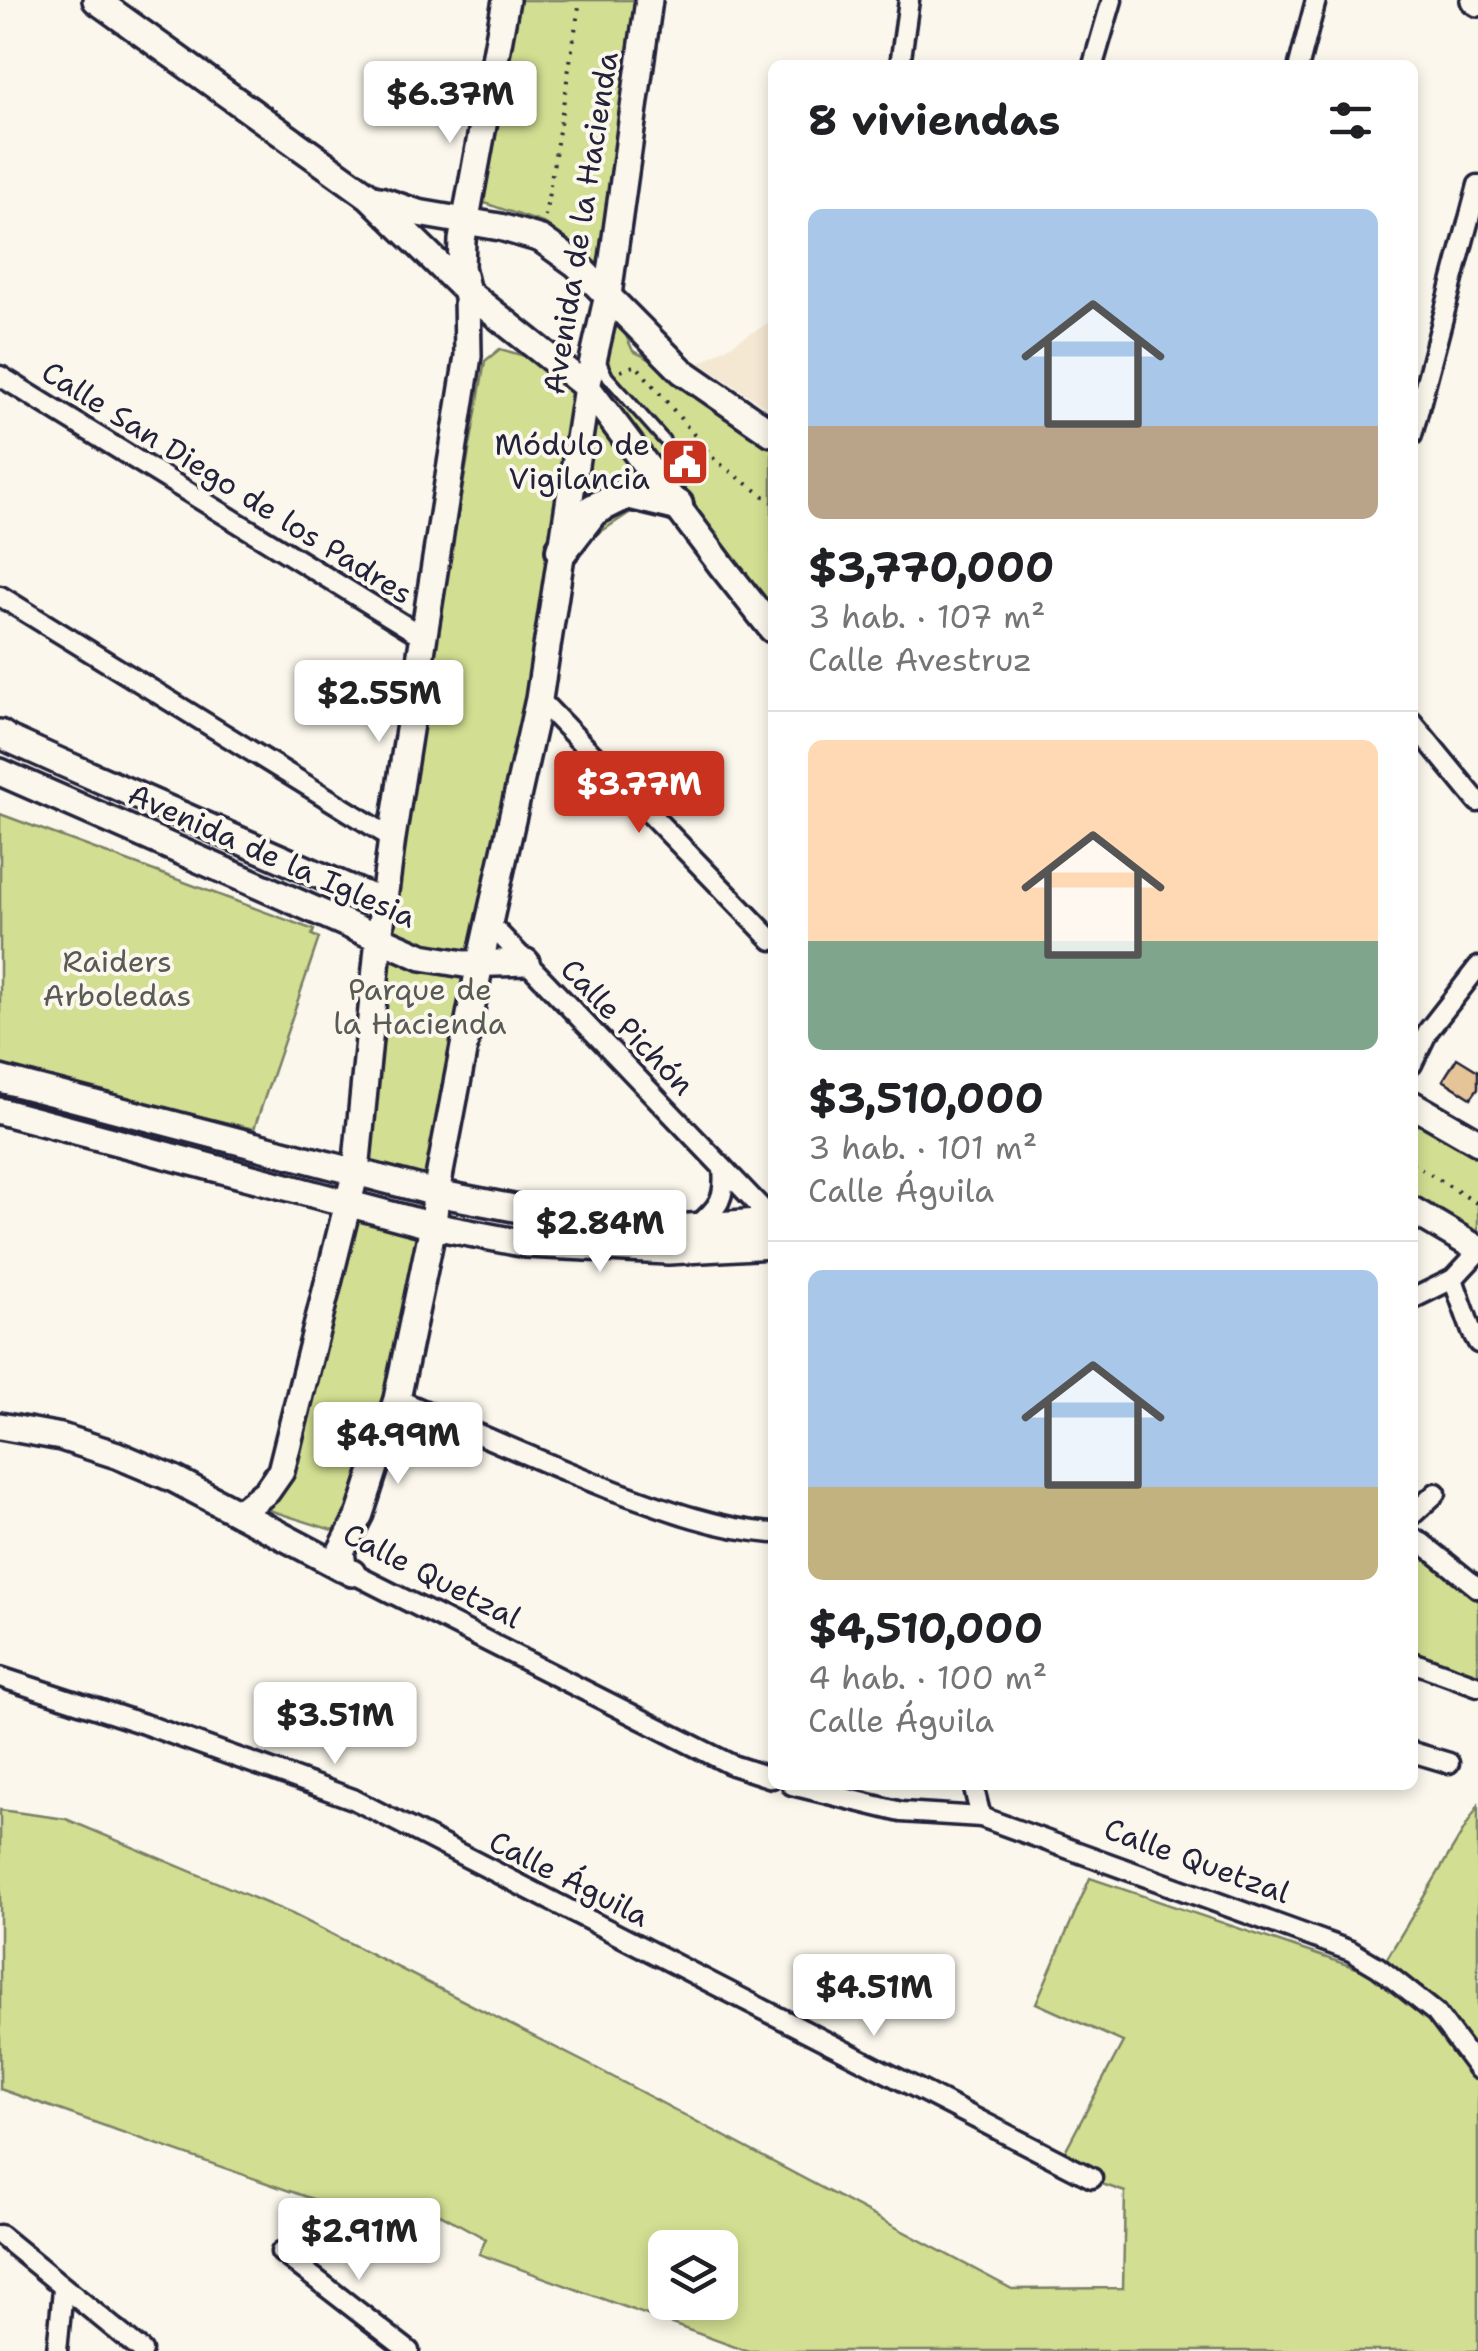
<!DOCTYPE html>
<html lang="es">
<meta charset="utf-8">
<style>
:root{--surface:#fff;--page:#f6f6f6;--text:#202124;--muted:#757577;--line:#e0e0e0;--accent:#c8321e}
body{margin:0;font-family:"Shantell Sans",sans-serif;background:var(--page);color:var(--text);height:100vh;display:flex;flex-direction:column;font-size:38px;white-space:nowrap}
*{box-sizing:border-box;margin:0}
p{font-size:32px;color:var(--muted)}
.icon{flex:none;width:55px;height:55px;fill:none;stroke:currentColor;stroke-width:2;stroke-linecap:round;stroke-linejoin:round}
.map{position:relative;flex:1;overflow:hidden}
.side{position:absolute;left:768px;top:60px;width:650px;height:1730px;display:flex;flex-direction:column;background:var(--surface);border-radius:15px;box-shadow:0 5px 15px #0003}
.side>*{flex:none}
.controls{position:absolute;left:648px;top:2230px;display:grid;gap:20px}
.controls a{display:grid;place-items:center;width:90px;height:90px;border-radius:15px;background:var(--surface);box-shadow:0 5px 15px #0003;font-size:50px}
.price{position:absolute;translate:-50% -85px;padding:0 22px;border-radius:10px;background:#fff;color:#222;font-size:32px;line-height:65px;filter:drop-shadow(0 2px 5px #0008)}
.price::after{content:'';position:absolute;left:50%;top:60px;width:30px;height:22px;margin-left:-15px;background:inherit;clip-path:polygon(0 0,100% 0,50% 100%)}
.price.active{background:var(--accent);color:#fff}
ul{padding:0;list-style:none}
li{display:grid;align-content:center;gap:20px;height:530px;padding:0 40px}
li+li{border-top:2px solid var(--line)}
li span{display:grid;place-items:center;height:310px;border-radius:15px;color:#555}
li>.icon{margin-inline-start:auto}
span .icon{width:180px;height:180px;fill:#fffc;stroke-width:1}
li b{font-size:42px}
h2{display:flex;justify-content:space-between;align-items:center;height:120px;padding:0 40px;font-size:42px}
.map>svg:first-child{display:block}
.built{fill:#f4e8d2}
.green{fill:#d2de91;stroke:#7a8066;stroke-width:2.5;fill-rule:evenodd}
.building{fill:#e5c597;stroke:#22223b;stroke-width:2.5}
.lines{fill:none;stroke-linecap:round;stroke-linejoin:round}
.lane-casing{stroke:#22223b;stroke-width:16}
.street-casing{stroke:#22223b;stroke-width:25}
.secondary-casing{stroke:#22223b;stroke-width:32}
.primary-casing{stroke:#22223b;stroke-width:38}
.path{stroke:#22223b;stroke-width:4;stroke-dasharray:2.5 8;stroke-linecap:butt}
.lane{stroke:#fbf7ec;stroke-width:9}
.street{stroke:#fbf7ec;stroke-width:18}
.secondary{stroke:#fbf7ec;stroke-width:25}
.primary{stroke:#fbf7ec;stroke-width:30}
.labels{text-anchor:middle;stroke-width:8;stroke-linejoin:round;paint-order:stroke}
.street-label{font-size:30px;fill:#22223b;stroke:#fbf7ec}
.poi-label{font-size:30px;fill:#22223b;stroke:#fbf7ec;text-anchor:end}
.park-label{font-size:30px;fill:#575a55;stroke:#fbf7ec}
</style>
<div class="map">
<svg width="1478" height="2351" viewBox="0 0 1478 2351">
<rect width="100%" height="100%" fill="#fbf7ec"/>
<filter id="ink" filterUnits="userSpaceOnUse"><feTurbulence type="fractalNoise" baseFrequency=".01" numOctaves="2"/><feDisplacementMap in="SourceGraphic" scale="20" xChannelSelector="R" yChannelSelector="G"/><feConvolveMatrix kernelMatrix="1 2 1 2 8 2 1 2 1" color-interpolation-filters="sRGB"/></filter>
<g filter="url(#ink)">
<path class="built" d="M 772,321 L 772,411 L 700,363 Z"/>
<g class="green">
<path d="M 508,0 L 648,0 L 608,285 L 546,224 L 470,198 Z"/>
<path d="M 608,296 L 633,351 L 679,373 L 772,437 L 772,643 L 675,525 L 640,506 L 567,554 Z"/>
<path d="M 500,349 L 535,359 L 583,389 L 557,553 L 477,960 L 383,937 L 485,361 Z"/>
<path d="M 0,814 L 314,930 L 312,935 L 319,938 L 254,1129 L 0,1069 Z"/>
<path d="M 381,942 L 475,968 L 433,1190 L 359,1169 Z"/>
<path d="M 1412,1105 L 1478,1146 L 1478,1245 L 1413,1208 Z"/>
<path d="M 352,1213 L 428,1230 L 394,1398 L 342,1526 L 332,1530 L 259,1507 L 284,1486 L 299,1462 Z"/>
<path d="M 1412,1540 L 1478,1590 L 1478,1684 L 1413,1660 Z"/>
<path d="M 1478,1806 L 1478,2351 L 746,2351 L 479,2254 L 486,2239 L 440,2214 L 426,2239 L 0,2089 L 0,1810 L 66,1819 L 292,1914 L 596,2068 L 1012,2289 L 1123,2288 L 1125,2192 L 1056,2168 L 1123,2042 L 1036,2003 L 1090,1878 L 1377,1975 ZM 665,2248 L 720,2248 L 720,2302 L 665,2302 Z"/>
</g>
<g class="building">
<path d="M 685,442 L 704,465 L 684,481 L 665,459 Z"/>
<path d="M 1457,1058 L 1478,1071 L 1478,1088 L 1471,1098 L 1443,1080 Z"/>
</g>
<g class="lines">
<g class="lane-casing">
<path id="lane" d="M 600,361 L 607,376 L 664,440"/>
</g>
<g class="street-casing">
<g id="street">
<path d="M 900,65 L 909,0"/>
<path d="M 1093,65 L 1112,0"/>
<path d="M 1299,65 L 1316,0"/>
<path d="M 0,376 L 425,638"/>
<path d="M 1412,435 L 1478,185"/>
<path d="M 0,596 L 392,838"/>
<path d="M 539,699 L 772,940"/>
<path d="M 1412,722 L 1478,802"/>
<path d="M 490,924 L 772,1219"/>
<path d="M 1412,1064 L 1428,1031 L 1478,967"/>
<path d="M 697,1226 C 719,1207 726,1198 723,1168"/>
<path d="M 1453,1279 L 1472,1332 L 1478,1343"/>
<path d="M 1412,1299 L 1453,1279 L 1478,1252"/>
<path d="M 397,1399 C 468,1429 538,1461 610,1489 C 662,1508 717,1529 772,1533"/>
<path d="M 1412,1515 L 1436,1493"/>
<path d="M 1412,1538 L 1422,1543 L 1478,1588"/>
<path d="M 352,1573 L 732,1765 L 772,1778"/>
<path d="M 1412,1662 L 1478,1686"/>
<path d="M 0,1677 L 144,1724 L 353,1799 L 1092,2178"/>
<path d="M 1412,1752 L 1449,1763"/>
<path d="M 792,1785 L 901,1812 L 981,1817 L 1351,1951 L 1378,1967 L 1436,2013 L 1478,2069"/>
<path d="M 973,1785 L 981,1817"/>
<path d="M 0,2235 L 142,2351"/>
<path d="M 281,2252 L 409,2351"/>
<path d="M 57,2351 L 63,2289"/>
</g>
</g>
<g class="secondary-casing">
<g id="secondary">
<path d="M 96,0 L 369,196 L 467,292 L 587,387 L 722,566 L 772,629"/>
<path d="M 1474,0 L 1478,3"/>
<path d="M 380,200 L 418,213 L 500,227 L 541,239 L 576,264 L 682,371 L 772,433"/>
<path d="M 0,733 L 9,739 L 58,761 L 383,903"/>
<path d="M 0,772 L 422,957 L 464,964 L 526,962"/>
<path d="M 0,1079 L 436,1193 L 545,1214 L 662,1229 L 772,1221"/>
<path d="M 1412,1104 L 1478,1142"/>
<path d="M 0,1111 L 433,1226 L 526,1244 L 668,1251 L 772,1245"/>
<path d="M 1412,1210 L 1478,1249"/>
<path d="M 0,1426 L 61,1437 L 117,1455 L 174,1479 L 352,1573"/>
<path d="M 239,1513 L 267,1491 L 281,1471 L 356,1171 L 379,938 L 392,838 L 468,356 L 467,292 L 461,267 L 462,240 L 506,0"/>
<path d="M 343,1567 L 341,1551 L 360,1514 L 397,1399 L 433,1226 L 436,1193 L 480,963 L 539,699 L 587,387 L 608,295 L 649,0"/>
</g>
</g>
<g class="primary-casing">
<path id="primary" d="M 562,550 L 593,510 L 627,493 L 677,505"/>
</g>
<g class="path">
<path d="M 545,217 L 580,0"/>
<path d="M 621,371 L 636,365 L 715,460 L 772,502"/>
<path d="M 1412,1163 L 1478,1204"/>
</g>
<use href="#lane" class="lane"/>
<use href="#street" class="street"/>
<use href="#secondary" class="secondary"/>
<use href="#primary" class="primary"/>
</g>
</g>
<defs>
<g id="civic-square" transform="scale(2.5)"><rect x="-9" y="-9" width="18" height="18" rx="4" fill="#c8321e" stroke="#fbf7ec"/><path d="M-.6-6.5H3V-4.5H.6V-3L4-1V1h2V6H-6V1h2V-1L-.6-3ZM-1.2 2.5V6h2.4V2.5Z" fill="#fff"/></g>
</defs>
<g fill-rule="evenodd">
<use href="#civic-square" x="685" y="462"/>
</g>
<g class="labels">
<g class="street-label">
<text transform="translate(581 223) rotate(-81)" y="10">Avenida de la Hacienda</text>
<text transform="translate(227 483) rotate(32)" y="10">Calle San Diego de los Padres</text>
<text transform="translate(272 856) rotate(24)" y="10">Avenida de la Iglesia</text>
<text transform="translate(627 1027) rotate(46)" y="10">Calle Pichón</text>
<text transform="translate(432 1576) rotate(27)" y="10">Calle Quetzal</text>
<text transform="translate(1197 1861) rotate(20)" y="10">Calle Quetzal</text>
<text transform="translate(569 1879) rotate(27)" y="10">Calle Águila</text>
</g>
<g class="poi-label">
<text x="650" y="455">Módulo de<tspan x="650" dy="34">Vigilancia</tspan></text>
</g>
<g class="park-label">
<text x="117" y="972">Raiders<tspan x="117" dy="34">Arboledas</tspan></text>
<text x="420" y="1000">Parque de<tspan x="420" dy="34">la Hacienda</tspan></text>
</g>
</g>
</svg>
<div class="controls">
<a><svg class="icon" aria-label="layers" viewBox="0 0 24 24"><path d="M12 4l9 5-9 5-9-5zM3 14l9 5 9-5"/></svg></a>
</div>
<b class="price" style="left:450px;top:146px">$6.37M</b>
<b class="price" style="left:379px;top:745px">$2.55M</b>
<b class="price active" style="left:639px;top:836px">$3.77M</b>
<b class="price" style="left:600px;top:1275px">$2.84M</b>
<b class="price" style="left:398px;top:1487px">$4.99M</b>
<b class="price" style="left:335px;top:1767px">$3.51M</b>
<b class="price" style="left:874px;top:2039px">$4.51M</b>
<b class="price" style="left:359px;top:2283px">$2.91M</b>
<section class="side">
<h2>8 viviendas<svg class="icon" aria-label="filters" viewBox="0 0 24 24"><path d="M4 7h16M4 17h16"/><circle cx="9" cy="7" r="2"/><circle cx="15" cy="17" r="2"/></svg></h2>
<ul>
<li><span style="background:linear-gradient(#a9c7e8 70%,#b9a48a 0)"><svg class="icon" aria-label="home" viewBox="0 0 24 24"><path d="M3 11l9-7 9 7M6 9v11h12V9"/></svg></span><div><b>$3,770,000</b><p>3 hab. · 107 m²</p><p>Calle Avestruz</p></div></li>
<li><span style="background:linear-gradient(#ffd9b3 65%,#7fa58c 0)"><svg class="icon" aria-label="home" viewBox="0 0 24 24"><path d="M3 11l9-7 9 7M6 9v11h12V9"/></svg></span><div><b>$3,510,000</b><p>3 hab. · 101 m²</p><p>Calle Águila</p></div></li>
<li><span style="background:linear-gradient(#a9c7e8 70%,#c2b280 0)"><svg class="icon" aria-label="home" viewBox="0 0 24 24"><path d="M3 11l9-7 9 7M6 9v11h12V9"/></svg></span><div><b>$4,510,000</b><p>4 hab. · 100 m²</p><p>Calle Águila</p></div></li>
</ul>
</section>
</div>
